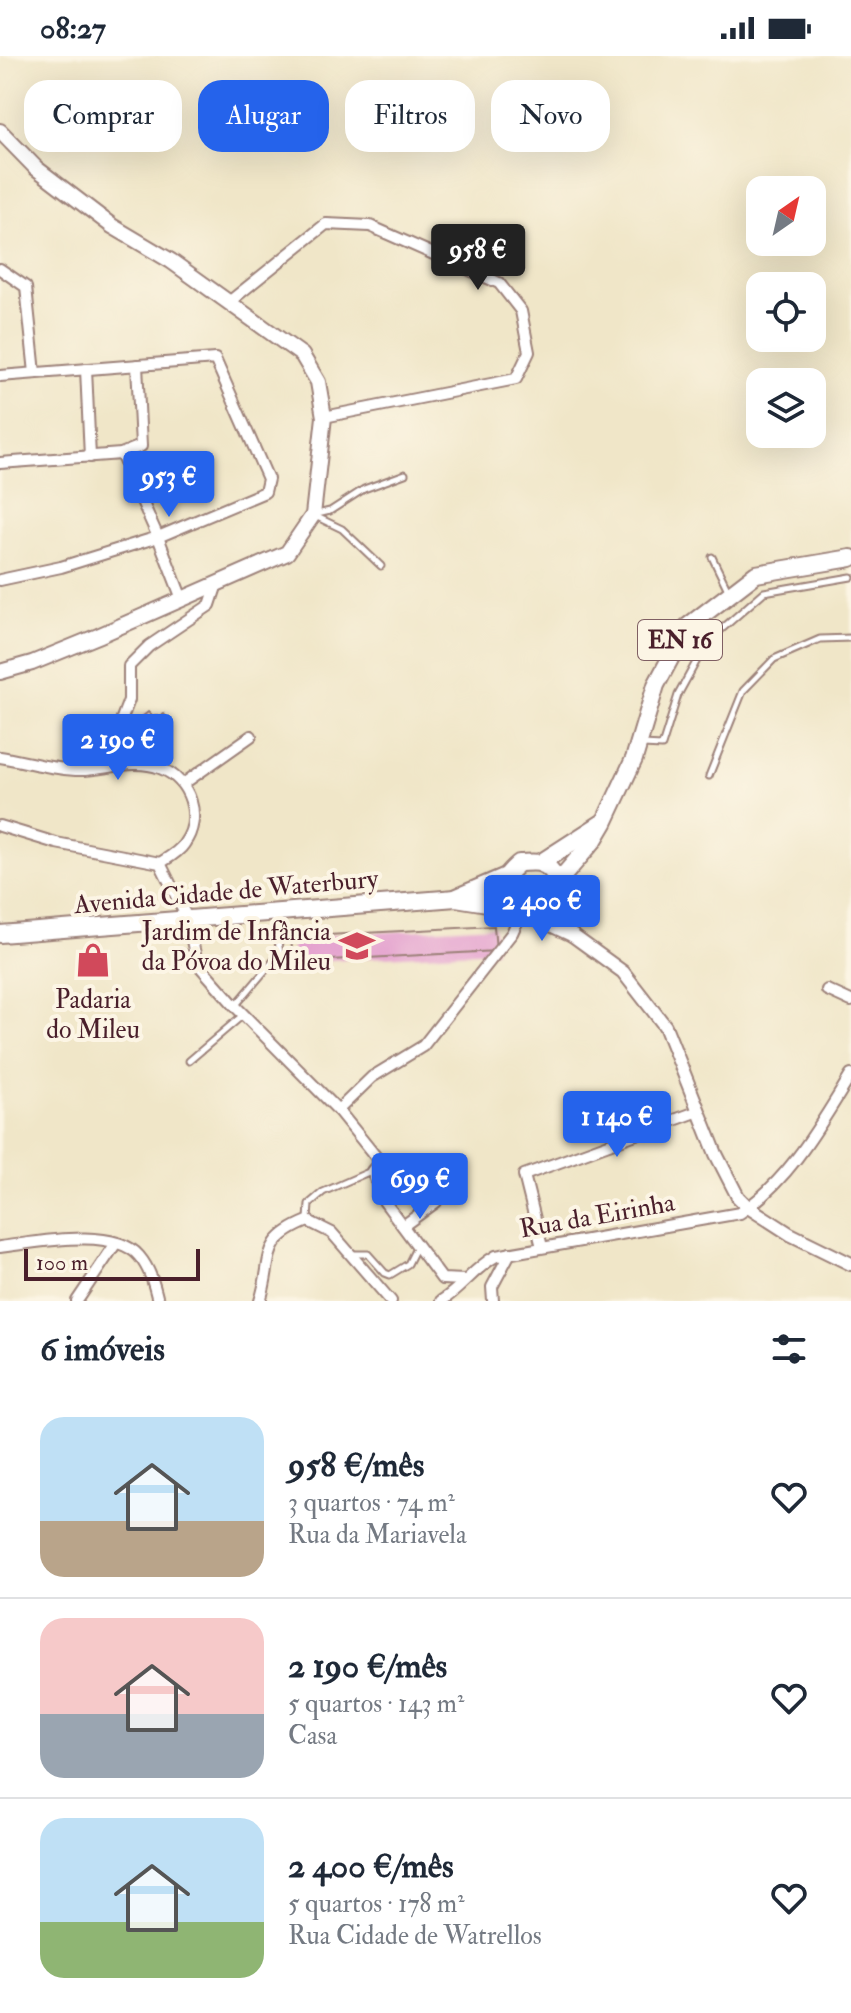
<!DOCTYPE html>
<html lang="pt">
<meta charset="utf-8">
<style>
:root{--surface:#fff;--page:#f6f6f7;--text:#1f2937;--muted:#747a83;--line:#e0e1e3;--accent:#2563eb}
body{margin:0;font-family:"IM FELL Double Pica",serif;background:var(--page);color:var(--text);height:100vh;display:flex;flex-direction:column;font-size:30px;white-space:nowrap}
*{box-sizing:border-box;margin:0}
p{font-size:26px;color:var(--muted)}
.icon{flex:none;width:44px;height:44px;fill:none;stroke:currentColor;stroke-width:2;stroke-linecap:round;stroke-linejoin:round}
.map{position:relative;height:1245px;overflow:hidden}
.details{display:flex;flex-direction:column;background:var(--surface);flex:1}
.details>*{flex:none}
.guide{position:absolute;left:24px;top:24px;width:804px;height:72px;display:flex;gap:16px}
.needle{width:52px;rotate:34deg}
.controls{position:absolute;left:746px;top:120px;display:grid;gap:16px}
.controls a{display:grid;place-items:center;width:80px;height:80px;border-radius:16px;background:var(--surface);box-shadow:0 8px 32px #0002;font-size:40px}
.scale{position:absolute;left:24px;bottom:20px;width:176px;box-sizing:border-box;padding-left:8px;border:4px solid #4a1f2b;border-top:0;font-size:22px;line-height:28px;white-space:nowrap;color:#4a1f2b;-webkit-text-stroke:6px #fcf5e5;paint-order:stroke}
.price{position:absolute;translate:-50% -68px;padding:0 18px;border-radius:8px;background:var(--accent);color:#fff;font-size:26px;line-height:52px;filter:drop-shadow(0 2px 4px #0008)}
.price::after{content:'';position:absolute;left:50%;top:48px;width:24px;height:18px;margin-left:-12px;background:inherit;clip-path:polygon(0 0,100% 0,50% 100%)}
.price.selected{background:#222;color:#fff}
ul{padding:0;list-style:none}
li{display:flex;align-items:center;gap:24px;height:200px;padding:0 40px}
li+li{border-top:2px solid var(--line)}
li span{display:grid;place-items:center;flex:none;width:224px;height:160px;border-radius:24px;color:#555}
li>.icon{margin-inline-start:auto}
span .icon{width:96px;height:96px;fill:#fffc;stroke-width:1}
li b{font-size:34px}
h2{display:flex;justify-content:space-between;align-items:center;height:96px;padding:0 40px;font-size:34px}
.chip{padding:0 28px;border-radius:24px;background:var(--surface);box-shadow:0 8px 32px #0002;font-size:28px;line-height:72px}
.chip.selected{background:var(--accent);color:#fff}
.status{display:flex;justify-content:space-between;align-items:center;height:56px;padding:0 40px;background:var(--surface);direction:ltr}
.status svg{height:22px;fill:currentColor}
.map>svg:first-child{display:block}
.building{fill:#e39ece}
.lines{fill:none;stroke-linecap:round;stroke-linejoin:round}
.service-casing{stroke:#9d827a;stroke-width:9}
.minor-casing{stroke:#9d827a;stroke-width:14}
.tertiary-casing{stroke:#9d827a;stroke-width:16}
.secondary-casing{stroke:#9d827a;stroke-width:18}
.primary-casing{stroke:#9d827a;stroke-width:20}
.service{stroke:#fff;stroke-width:5}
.minor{stroke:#fff;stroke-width:10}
.tertiary{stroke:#fff;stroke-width:12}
.secondary{stroke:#fff;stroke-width:14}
.primary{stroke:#fff;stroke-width:16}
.labels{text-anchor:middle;stroke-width:8;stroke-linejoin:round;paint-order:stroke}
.shield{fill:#fcf5e5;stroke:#7f5f63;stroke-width:2}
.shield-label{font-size:24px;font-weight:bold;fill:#4a1f2b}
.street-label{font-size:26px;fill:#4a1f2b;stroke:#fcf5e5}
.poi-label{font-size:26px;fill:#4a1f2b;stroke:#fcf5e5;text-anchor:end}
</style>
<div class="status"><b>08:27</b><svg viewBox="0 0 49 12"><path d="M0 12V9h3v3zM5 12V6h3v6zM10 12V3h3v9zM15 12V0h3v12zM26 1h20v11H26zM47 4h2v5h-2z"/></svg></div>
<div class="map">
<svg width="851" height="1245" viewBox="0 0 851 1245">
<rect width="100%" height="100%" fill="#fcf5e5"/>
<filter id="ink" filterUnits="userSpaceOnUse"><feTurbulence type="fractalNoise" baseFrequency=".0125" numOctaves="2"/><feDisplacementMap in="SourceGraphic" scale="16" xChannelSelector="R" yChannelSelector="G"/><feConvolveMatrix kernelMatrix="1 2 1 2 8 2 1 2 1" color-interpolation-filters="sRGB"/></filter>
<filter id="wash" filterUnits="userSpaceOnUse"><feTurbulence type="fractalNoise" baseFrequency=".006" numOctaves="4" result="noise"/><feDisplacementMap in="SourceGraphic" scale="32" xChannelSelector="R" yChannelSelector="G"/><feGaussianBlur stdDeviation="1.8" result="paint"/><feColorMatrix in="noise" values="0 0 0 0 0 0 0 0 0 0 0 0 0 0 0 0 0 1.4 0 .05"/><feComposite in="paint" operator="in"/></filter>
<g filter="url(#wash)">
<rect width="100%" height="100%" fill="#f0e6c8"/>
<g id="blocks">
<g class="building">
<path d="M 148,656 L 153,661 L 157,659 L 159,662 L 164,658 L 167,662 L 163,665 L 165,668 L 138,691 L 128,679 L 141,669 L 137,665 Z"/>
<path d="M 494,870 L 496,895 L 293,906 L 291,881 Z"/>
</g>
</g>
</g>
<g filter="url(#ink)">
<use href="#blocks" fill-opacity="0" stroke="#9d827a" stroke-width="2"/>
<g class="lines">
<g class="service-casing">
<g id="service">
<path d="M 712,501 L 729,536"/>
<path d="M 381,510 L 342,473 L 313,459 L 330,455 L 364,433 L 405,418"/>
<path d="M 643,689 L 662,690 L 678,639 L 707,586 L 764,536 L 851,521"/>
<path d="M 709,720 L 743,635 L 774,603 L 820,583 L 851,582"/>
<path d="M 236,949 L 280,897 L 274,860"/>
<path d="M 189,1005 L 243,959"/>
<path d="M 308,1164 L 309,1148 L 323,1136 L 371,1115"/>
<path d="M 352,1198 L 368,1198 L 385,1217 L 390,1219 L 408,1208 L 416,1192"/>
</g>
</g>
<g class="minor-casing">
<g id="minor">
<path d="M 0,213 L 26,231 L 35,317"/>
<path d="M 229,246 L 326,168 L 370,170 L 499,227 L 521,255 L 529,296 L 516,323 L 324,361"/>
<path d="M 86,313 L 90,401"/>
<path d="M 0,320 L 215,303 L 268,423 L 265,436 L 158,481 L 61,511 L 0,524"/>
<path d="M 121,398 L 158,481 L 182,543"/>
<path d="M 0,407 L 121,398 L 141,390 L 137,309"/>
<path d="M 0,701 C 25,705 54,714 80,714 C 107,714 133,702 160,712 C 191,724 203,762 184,788 C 179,796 168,802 160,807"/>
<path d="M 127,707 L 119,670 L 129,644 L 129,610 L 149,590 L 210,549 L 217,528"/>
<path d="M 183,728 L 251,680"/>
<path d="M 0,770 L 56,787 L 160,807 L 187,862 L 197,907 L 235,950 L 338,1054 L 380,1106 L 372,1115 L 384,1145 L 442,1223 L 465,1224"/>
<path d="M 827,934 L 851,945"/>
<path d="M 338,1054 L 372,1021 L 423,990 L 512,877 L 522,855"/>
<path d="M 403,1170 L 436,1146 L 431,1122"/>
<path d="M 0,1191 C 35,1187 113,1170 139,1200 C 150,1213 154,1228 158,1245"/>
<path d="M 542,1191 L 524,1119 L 699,1055"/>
<path d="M 77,1245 L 116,1187"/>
<path d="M 260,1245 C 274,1203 258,1185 308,1165 L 332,1177 L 391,1245"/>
<path d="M 441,1245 C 462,1232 474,1212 496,1200 L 740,1157 C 790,1124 820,1069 851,1019"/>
<path d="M 493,1245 L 492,1231 L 510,1197"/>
</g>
</g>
<g class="tertiary-casing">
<g id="tertiary">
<path d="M 555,844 L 561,863 L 572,879"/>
<path d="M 529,859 L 572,879 L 623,916 L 665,970 L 716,1098 L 738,1141 L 748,1151 L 790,1178 L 851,1208"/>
</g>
</g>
<g class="secondary-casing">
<path id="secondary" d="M 0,75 L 36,112 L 112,170 L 171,205 L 302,299 L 318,326 L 324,361 L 313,459 L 287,497 L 98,580 L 32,607 L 0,616"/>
</g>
<g class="primary-casing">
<g id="primary">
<path d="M 519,807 C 525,807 534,806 539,807 C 565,815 557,842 545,857 C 525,859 494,849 506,822 C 508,816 515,811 519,807 Z"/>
<path d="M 540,807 L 602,767"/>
<path d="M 557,827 L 594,784 L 604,767 L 634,703 L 656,629 L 687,571 L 756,518 L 851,502"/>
<path d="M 457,841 L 506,820"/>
<path d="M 0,878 L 456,842 L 512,851"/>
</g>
</g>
<use href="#service" class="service"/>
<use href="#minor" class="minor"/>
<use href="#tertiary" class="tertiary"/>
<use href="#secondary" class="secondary"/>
<use href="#primary" class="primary"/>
</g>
</g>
<defs>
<g id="school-bare" transform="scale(2.76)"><path d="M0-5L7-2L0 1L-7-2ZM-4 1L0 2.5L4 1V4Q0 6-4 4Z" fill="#d1495b" stroke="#fcf5e5" stroke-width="2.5" paint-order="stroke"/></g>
<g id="shop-bare" transform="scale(2.76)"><path d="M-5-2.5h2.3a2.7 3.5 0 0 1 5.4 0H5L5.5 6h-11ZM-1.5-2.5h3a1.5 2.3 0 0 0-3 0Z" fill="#d1495b" stroke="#fcf5e5" stroke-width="2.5" paint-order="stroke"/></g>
</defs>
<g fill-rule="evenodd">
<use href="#school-bare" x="357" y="890"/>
<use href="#shop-bare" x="93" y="904"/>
</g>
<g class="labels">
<rect class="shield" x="638" y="564" width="84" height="40" rx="6"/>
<g class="shield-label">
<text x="680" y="592">EN 16</text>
</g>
<g class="street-label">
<text transform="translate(226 835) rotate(-5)" y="9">Avenida Cidade de Waterbury</text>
<text transform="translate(597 1159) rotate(-10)" y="9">Rua da Eirinha</text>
</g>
<g class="poi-label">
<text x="331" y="884">Jardim de Infância<tspan x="331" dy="30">da Póvoa do Mileu</tspan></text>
<text x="93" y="952" text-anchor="middle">Padaria<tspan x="93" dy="30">do Mileu</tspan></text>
</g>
</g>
</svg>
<div class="controls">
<a><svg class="needle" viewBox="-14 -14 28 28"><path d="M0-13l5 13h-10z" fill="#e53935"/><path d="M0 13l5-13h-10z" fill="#747a83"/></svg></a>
<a><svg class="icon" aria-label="locate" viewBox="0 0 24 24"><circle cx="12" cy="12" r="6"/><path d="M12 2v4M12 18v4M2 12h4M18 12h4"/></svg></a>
<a><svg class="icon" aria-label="layers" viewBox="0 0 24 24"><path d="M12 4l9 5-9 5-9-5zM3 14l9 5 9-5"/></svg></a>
</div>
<div class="scale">100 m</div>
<b class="price selected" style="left:478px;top:236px">958 €</b>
<b class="price" style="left:169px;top:463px">953 €</b>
<b class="price" style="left:118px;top:726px">2 190 €</b>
<b class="price" style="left:542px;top:887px">2 400 €</b>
<b class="price" style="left:617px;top:1103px">1 140 €</b>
<b class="price" style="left:420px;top:1165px">699 €</b>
<div class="guide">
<a class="chip">Comprar</a>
<a class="chip selected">Alugar</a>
<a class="chip">Filtros</a>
<a class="chip">Novo</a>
</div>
</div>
<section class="details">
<h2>6 imóveis<svg class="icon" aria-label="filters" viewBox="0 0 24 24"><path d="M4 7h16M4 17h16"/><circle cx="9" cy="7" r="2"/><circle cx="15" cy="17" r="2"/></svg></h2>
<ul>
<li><span style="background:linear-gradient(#bfe0f5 65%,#b9a48a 0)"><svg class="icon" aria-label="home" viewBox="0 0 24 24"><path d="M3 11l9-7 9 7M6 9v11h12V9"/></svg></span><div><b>958 €/mês</b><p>3 quartos · 74 m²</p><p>Rua da Mariavela</p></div><svg class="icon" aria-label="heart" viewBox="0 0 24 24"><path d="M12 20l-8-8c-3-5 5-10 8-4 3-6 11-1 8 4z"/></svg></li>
<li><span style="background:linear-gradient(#f6c9c9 60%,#9aa5b1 0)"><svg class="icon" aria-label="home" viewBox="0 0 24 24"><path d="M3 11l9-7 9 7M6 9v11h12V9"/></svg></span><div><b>2 190 €/mês</b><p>5 quartos · 143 m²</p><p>Casa</p></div><svg class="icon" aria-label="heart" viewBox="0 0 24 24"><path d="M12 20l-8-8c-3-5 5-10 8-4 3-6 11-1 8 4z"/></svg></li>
<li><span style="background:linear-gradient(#bfe0f5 65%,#8fb573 0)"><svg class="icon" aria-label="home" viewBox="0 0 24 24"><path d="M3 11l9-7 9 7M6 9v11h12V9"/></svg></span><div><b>2 400 €/mês</b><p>5 quartos · 178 m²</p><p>Rua Cidade de Watrellos</p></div><svg class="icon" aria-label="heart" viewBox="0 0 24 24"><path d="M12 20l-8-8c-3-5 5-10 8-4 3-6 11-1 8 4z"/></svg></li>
</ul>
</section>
